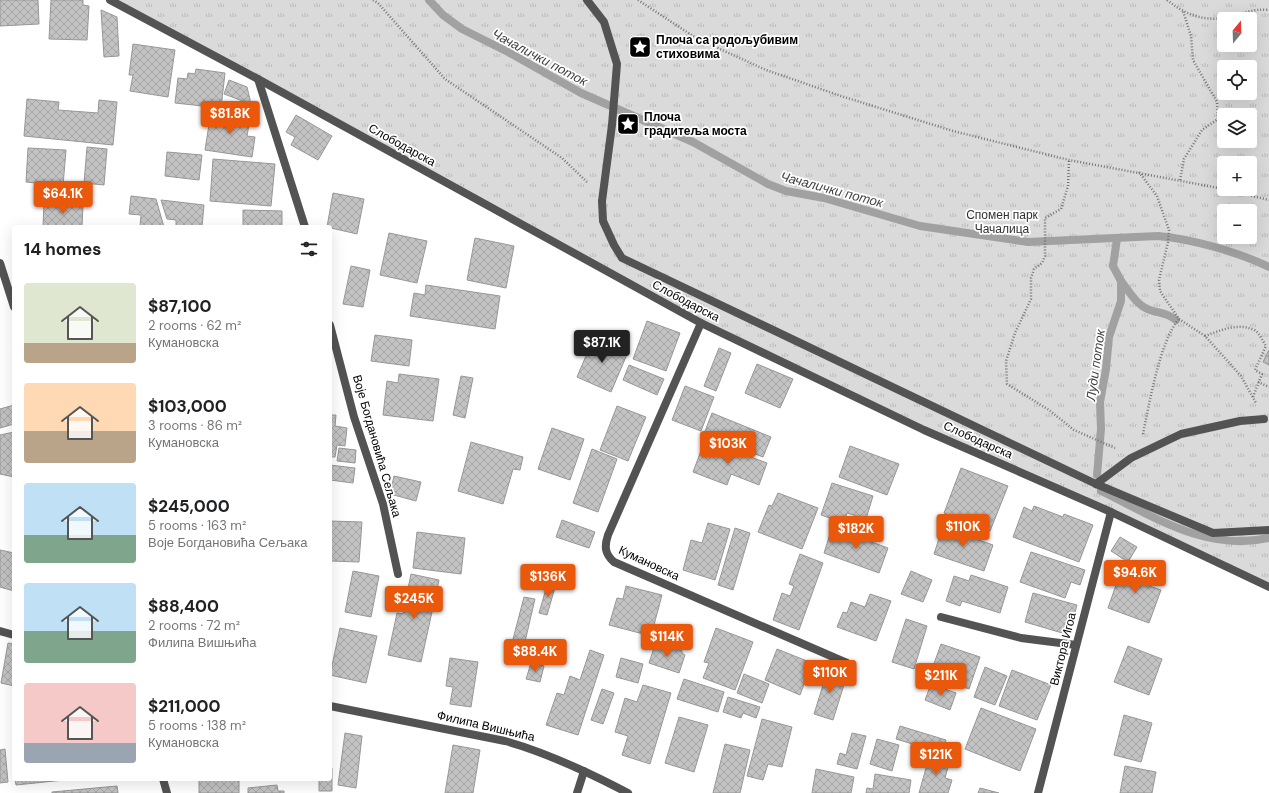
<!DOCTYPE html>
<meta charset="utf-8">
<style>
:root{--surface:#fff;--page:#f2f2f2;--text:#202124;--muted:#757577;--accent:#ea580c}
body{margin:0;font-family:"DM Sans",sans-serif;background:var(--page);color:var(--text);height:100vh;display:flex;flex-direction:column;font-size:15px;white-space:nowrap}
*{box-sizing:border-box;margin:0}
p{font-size:13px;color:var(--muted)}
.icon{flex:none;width:22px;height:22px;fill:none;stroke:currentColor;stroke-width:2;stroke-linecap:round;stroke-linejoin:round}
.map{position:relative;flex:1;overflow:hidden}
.side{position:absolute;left:12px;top:225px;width:320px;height:556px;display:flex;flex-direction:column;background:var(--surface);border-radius:4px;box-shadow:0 4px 16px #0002}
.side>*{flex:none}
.needle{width:26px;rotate:19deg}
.buttons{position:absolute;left:1217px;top:12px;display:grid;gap:8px}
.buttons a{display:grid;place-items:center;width:40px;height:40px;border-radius:4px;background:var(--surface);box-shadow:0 4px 16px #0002;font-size:20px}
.price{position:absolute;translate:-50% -34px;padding:0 9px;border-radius:4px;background:var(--accent);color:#fff;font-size:13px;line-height:26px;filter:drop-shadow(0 1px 2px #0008)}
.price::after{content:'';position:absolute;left:50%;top:24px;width:12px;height:9px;margin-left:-6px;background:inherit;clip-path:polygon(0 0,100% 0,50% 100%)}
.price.active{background:#222;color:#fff}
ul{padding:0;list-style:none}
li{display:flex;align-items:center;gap:12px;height:100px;padding:0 12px}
li span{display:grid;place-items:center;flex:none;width:112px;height:80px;border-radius:4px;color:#555}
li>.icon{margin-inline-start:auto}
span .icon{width:48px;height:48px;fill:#fffc;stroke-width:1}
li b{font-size:17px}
h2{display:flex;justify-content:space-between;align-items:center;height:48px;padding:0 12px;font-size:17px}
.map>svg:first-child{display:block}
.park{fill:url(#park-tufts);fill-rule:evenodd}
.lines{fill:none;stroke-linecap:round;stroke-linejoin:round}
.stream{stroke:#a1a1a1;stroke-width:8}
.building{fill:url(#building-cross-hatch);stroke:#979797}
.path{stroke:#757575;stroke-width:2.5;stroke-dasharray:1 2;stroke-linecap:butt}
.service{stroke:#535353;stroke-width:8}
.minor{stroke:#535353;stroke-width:8}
.labels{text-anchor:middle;stroke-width:3.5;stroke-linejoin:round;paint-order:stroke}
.poi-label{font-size:12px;font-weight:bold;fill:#000;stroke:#fff;text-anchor:start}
.street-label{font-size:12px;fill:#000;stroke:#fff}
.park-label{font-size:12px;fill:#313131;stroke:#fff}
.water-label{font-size:13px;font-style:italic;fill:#424242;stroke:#fff}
</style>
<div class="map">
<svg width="1269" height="793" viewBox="0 0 1269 793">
<defs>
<pattern id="park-tufts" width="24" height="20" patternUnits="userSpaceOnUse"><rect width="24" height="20" fill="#dadada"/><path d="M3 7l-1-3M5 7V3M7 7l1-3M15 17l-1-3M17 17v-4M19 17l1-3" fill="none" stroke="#b9b9b9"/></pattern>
<pattern id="building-cross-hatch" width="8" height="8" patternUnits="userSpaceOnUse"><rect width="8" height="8" fill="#c3c3c3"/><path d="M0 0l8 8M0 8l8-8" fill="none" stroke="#a6a6a6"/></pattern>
</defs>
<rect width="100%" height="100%" fill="#fff"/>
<path class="park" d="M 110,0 L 1269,0 L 1269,587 L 701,323 ZM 1224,19 L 1250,19 L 1250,45 L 1224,45 ZM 1224,67 L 1250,67 L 1250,93 L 1224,93 ZM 1224,115 L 1250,115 L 1250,141 L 1224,141 ZM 1224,163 L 1250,163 L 1250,189 L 1224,189 ZM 1224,211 L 1250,211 L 1250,237 L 1224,237 Z"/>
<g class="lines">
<g class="stream">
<path d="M 429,0 L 443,15 L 462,29 L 508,52 L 581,93 L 693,142 L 768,184 L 786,191 L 824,198 L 920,226 L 1028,242 L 1158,236 C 1192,239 1238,252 1269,267"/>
<path d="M 1121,281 C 1129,291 1137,306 1150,310 C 1161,314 1166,312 1176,320"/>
<path d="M 1097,475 L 1101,429 L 1100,402 L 1106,369 L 1109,337 L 1121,301 L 1121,281 L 1113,266 L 1117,239"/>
<path d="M 1101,491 C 1155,517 1206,552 1269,538"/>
</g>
</g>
<g class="building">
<path d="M 0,0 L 38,0 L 39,24 L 0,26 Z"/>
<path d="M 51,0 L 83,0 L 83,5 L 89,6 L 87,40 L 49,39 Z"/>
<path d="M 101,10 L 117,17 L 119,56 L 104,57 Z"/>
<path d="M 133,44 L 175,50 L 168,97 L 130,91 L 133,75 L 129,75 Z"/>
<path d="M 196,69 L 225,73 L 221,108 L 175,103 L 178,78 L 187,79 L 188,73 L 195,74 Z"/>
<path d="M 229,80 L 247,87 L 251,104 L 224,94 Z"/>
<path d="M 27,99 L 59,102 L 58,110 L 98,113 L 99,100 L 117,102 L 113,145 L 24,136 Z"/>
<path d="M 211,112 L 250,119 L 247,136 L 255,137 L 252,157 L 205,150 Z"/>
<path d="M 296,115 L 332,136 L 318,160 L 291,145 L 295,137 L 286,132 Z"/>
<path d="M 87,147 L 107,149 L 104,185 L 84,183 Z"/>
<path d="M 28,148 L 66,150 L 63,186 L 26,182 Z"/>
<path d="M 167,152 L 202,155 L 199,180 L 165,176 Z"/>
<path d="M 213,159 L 275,164 L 271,206 L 210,201 Z"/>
<path d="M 333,193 L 364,199 L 357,234 L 327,227 Z"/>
<path d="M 131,196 L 156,199 L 164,227 L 140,227 L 141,215 L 129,214 Z"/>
<path d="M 161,200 L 204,205 L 202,227 L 176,227 L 176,220 L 167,219 Z"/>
<path d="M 44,203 L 83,205 L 82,227 L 43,227 Z"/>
<path d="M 243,210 L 282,211 L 282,227 L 243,227 Z"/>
<path d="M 389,233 L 427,241 L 417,283 L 380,275 Z"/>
<path d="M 475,238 L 514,246 L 506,288 L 467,280 Z"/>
<path d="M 351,266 L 370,270 L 363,307 L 343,304 Z"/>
<path d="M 426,285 L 500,296 L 495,329 L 410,316 L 414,293 L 425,295 Z"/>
<path d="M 647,321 L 680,333 L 666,371 L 633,359 Z"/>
<path d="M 375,335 L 412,340 L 409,366 L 371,361 Z"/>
<path d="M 594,337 L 628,352 L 611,392 L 577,377 Z"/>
<path d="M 719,348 L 731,353 L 716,391 L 704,386 Z"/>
<path d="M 1269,350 L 1269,365 L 1263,362 Z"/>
<path d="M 757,364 L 793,379 L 780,408 L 745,393 Z"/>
<path d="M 629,365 L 664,379 L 657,395 L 623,380 Z"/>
<path d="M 399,374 L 439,379 L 433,421 L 383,415 L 387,381 L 398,383 Z"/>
<path d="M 461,376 L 473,378 L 465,418 L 453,415 Z"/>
<path d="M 685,386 L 714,397 L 701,431 L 672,420 Z"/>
<path d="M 14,405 L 14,424 L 0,428 L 0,409 Z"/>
<path d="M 617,406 L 646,417 L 628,461 L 600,450 Z"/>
<path d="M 712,413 L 771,437 L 763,457 L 704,434 Z"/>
<path d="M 330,415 L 336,415 L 335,426 L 347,428 L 345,446 L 337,445 L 335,457 L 330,457 Z"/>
<path d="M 552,428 L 584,439 L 570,480 L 538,469 Z"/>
<path d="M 14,432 L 14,477 L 0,474 L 0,435 Z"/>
<path d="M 705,440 L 767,463 L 759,485 L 731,474 L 727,485 L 693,472 Z"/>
<path d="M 471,442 L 523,457 L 520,470 L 513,469 L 503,504 L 458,491 Z"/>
<path d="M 850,446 L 899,464 L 887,495 L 839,477 Z"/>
<path d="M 339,448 L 356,450 L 355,463 L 337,461 Z"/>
<path d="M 592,449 L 617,459 L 598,512 L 573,503 Z"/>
<path d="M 330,465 L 355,468 L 353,483 L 330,480 Z"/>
<path d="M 961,468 L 1008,486 L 990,531 L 944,513 Z"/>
<path d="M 394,476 L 421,482 L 416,501 L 390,494 Z"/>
<path d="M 832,483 L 873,496 L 866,519 L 847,513 L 844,523 L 821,515 Z"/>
<path d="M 778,493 L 818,508 L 802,549 L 758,532 L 769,505 L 772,506 Z"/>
<path d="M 1034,506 L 1063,517 L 1064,514 L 1093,525 L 1079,562 L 1013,537 L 1024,507 L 1032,511 Z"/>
<path d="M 562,520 L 595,532 L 589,548 L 556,537 Z"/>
<path d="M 330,521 L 362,522 L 359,562 L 330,561 Z"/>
<path d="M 708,523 L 730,529 L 715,580 L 683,570 L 691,540 L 702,543 Z"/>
<path d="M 944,523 L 971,533 L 970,537 L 993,545 L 984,571 L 934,554 Z"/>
<path d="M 735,528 L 750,533 L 733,590 L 718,585 Z"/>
<path d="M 832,528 L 888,548 L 879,573 L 824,553 Z"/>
<path d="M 417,532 L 465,538 L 461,574 L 413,568 Z"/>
<path d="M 1120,537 L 1137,547 L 1128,562 L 1111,551 Z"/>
<path d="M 0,550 L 14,553 L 14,591 L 0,587 Z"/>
<path d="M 1031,552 L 1085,570 L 1080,585 L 1071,582 L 1065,598 L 1020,582 Z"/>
<path d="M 800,554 L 823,563 L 799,630 L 773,620 L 782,593 L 790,596 L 794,586 L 789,584 Z"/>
<path d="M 1124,562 L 1154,574 L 1149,586 L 1161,590 L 1149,623 L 1108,608 Z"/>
<path d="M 353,571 L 379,576 L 371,617 L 345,612 Z"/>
<path d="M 911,571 L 932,580 L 923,602 L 901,594 Z"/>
<path d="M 411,574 L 439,580 L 421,662 L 388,655 L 397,613 L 403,614 Z"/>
<path d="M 971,575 L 1008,587 L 1000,613 L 962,601 L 960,606 L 946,601 L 954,576 L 969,581 Z"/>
<path d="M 548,582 L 556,584 L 547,615 L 539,613 Z"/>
<path d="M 626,586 L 662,595 L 651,636 L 609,625 L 617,598 L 623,599 Z"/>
<path d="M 1033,593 L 1077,605 L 1069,635 L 1025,622 Z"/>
<path d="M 870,594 L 891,601 L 876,641 L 837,627 L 843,612 L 847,613 L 851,602 L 865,607 Z"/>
<path d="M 524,597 L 535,599 L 524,646 L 512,643 Z"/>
<path d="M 906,619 L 927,626 L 914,669 L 892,662 Z"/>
<path d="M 340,628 L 377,636 L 366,683 L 330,675 Z"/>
<path d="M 716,628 L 753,642 L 735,690 L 703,678 L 709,663 L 704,662 Z"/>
<path d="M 656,642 L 682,651 L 682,653 L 685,655 L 679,673 L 649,663 Z"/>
<path d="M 8,643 L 14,644 L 14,686 L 1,683 Z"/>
<path d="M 941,644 L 980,657 L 969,689 L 930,675 Z"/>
<path d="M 1128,646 L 1162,659 L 1149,695 L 1114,682 Z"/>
<path d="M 777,649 L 812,663 L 800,695 L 765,680 Z"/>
<path d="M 590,650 L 604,655 L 578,735 L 546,725 L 557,693 L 564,695 L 570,676 L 580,680 Z"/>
<path d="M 450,658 L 478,662 L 471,707 L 450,704 L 453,687 L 446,686 Z"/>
<path d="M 621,658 L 643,664 L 638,683 L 616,677 Z"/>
<path d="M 531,663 L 544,666 L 540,682 L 526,679 Z"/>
<path d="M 985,667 L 1007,676 L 995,705 L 974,697 Z"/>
<path d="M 828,669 L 847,675 L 833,720 L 814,714 Z"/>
<path d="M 1012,670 L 1051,685 L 1037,720 L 999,706 Z"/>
<path d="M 744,674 L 769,684 L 762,703 L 737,693 Z"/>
<path d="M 684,679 L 724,692 L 718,712 L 677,699 Z"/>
<path d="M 931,684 L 956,693 L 950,710 L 925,700 Z"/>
<path d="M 643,685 L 671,693 L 650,764 L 622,755 L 628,736 L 615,732 L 625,698 L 637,702 Z"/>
<path d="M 602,689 L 614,693 L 603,724 L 591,720 Z"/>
<path d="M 728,697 L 760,707 L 756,718 L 743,713 L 741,718 L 723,712 Z"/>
<path d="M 981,708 L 1036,729 L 1020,771 L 965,749 Z"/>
<path d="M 1124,715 L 1152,723 L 1141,762 L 1114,755 Z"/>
<path d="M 679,717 L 708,725 L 694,772 L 665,763 Z"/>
<path d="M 762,719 L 792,727 L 782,767 L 768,764 L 763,780 L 747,776 Z"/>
<path d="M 900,726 L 946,740 L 942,753 L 896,739 Z"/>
<path d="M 345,733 L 362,736 L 356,788 L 338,785 Z"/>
<path d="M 852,733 L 866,736 L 857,769 L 837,764 L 840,753 L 846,755 Z"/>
<path d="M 877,739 L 899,745 L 892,771 L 870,764 Z"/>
<path d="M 725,744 L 750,750 L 740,793 L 713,793 Z"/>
<path d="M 453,745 L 480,750 L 473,793 L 445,793 Z"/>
<path d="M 5,749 L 8,782 L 0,783 L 0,750 Z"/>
<path d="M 930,754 L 950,760 L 945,778 L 952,780 L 948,793 L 919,793 Z"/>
<path d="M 1125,766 L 1156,772 L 1152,793 L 1120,793 Z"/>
<path d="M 330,768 L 332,768 L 332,791 L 319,791 L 319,779 L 330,779 Z"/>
<path d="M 816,769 L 854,777 L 851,793 L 812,793 Z"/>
<path d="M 875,774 L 911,780 L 909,793 L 866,793 L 867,788 L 873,789 Z"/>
<path d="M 15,779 L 64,779 L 64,780 L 16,785 Z"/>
<rect x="199" y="779" width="40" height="14"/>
<path d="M 277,785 L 278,791 L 284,791 L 284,793 L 248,793 L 248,788 Z"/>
<path d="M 117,786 L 118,793 L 52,793 L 52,792 Z"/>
<path d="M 980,788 L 999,793 L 978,793 Z"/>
</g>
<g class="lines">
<g class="path">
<path d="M 373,0 L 378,3 L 445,79 L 562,158 L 587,182"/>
<path d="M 638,0 L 696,38 L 766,70 L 841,96 L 953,131 L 1069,160 L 1224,189"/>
<path d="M 1167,0 C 1185,14 1201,21 1224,18 C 1241,15 1251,8 1269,10"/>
<path d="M 1069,161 L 1068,186 L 1061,209 L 1045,218 L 1045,256 L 1042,263 L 1034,269 L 1031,278 L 1031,299 L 1015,333 L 1006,361 L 1007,384 L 1049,410 L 1074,430 L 1115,448"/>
<path d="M 1139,172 L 1157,196 L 1169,230 L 1168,242 L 1159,280 L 1160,291 L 1179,319 L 1205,336 L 1241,376 L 1256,403"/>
<path d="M 1180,180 L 1184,159 L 1202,130 L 1218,119 L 1217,102 L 1193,60 L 1191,36 L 1183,11"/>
<path d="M 1225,189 L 1269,200"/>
<path d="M 1205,336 C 1219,331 1236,323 1252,329 C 1259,331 1262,340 1266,346"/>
<path d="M 1258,382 L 1269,387"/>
<path d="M 1253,397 L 1262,374 L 1255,370 L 1266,346"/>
<path d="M 1143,434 C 1149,405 1160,340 1179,319"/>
</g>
<g class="service">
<path d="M 587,0 L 604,22 L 617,64 L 612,125 L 602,201 L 603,221 L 614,245 L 622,258 L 1096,484 L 1213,533 L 1269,530"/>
<path d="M 1096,484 L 1131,458 L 1181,434 L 1240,421 L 1264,419"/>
<path d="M 941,617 L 1021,638 L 1076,645"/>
</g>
<g class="minor">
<path d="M 110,0 L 258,79 L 701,323 L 924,430 L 1111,512 L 1269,587"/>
<path d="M 258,79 L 305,227"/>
<path d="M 0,263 L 14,307"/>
<path d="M 701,323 L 608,535 C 604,547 605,554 614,562 L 847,663"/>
<path d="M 330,325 L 354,417 L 383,504 L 398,574"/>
<path d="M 0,631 L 14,635"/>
<path d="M 330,706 L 505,741 C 548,753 588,772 628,793"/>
<path d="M 163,779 L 167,793"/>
<path d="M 577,793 L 584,771"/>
<path d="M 1038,793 L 1111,512"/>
</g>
</g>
<defs>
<g id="sight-square" transform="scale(1.15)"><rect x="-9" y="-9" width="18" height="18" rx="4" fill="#000" stroke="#fff"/><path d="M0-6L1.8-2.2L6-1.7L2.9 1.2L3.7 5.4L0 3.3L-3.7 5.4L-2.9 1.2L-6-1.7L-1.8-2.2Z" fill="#fff"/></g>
</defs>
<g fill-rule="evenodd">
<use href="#sight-square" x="640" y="47"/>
<use href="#sight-square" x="628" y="124"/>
</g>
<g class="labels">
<g class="poi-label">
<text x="656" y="44">Плоча са родољубивим<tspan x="656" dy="14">стиховима</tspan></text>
<text x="644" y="121">Плоча<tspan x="644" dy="14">градитеља моста</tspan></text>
</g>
<g class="street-label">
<text transform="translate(402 145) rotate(29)" y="4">Слободарска</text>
<text transform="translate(686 301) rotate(28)" y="4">Слободарска</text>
<text transform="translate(978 440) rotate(24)" y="4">Слободарска</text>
<text transform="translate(377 446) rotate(74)" y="4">Воје Богдановића Сељака</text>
<text transform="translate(649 563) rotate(25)" y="4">Кумановска</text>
<text transform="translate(1063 649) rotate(-76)" y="4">Виктора Игоа</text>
<text transform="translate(486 726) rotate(13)" y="4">Филипа Вишњића</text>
</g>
<g class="park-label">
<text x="1002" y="219">Спомен парк<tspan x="1002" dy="14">Чачалица</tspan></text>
</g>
<g class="water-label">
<text transform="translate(540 57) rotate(28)" y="5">Чачалички поток</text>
<text transform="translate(832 189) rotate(15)" y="5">Чачалички поток</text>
<text transform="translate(1095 365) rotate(-82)" y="5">Луди поток</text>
</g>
</g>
</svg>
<div class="buttons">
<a><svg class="needle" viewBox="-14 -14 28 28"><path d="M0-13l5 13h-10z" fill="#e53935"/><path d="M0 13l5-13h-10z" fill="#757577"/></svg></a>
<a><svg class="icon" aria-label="locate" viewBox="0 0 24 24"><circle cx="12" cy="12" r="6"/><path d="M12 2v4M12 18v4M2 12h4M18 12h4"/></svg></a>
<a><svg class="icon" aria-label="layers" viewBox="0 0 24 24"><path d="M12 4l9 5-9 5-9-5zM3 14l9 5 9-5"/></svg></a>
<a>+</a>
<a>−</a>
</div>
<b class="price" style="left:230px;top:135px">$81.8K</b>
<b class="price" style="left:63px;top:215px">$64.1K</b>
<b class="price active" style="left:602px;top:364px">$87.1K</b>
<b class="price" style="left:728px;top:465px">$103K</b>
<b class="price" style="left:963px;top:548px">$110K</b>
<b class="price" style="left:856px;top:550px">$182K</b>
<b class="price" style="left:1135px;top:594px">$94.6K</b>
<b class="price" style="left:548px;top:598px">$136K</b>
<b class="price" style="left:414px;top:620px">$245K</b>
<b class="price" style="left:667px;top:658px">$114K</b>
<b class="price" style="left:535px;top:673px">$88.4K</b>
<b class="price" style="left:830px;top:694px">$110K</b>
<b class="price" style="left:941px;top:697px">$211K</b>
<b class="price" style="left:936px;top:776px">$121K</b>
<section class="side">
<h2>14 homes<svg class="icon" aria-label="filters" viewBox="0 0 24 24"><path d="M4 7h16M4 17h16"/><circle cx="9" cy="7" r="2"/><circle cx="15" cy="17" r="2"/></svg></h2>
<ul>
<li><span style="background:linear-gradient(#dfe7d0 75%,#b9a48a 0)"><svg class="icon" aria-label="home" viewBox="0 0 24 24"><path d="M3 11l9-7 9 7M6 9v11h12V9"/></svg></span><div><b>$87,100</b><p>2 rooms · 62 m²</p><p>Кумановска</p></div></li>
<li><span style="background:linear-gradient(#ffd9b3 60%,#b9a48a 0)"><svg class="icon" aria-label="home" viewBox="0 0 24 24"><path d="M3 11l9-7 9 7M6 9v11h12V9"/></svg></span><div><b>$103,000</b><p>3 rooms · 86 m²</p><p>Кумановска</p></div></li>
<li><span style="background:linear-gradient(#bfe0f5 65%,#7fa58c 0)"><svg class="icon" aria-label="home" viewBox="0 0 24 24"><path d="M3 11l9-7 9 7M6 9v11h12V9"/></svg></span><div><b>$245,000</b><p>5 rooms · 163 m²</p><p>Воје Богдановића Сељака</p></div></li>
<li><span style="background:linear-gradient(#bfe0f5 60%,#7fa58c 0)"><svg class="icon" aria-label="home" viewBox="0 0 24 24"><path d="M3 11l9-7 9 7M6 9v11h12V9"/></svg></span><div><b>$88,400</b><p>2 rooms · 72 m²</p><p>Филипа Вишњића</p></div></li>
<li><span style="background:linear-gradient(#f6c9c9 75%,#9aa5b1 0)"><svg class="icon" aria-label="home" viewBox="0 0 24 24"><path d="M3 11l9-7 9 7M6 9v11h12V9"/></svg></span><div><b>$211,000</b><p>5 rooms · 138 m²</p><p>Кумановска</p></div></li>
</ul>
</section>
</div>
